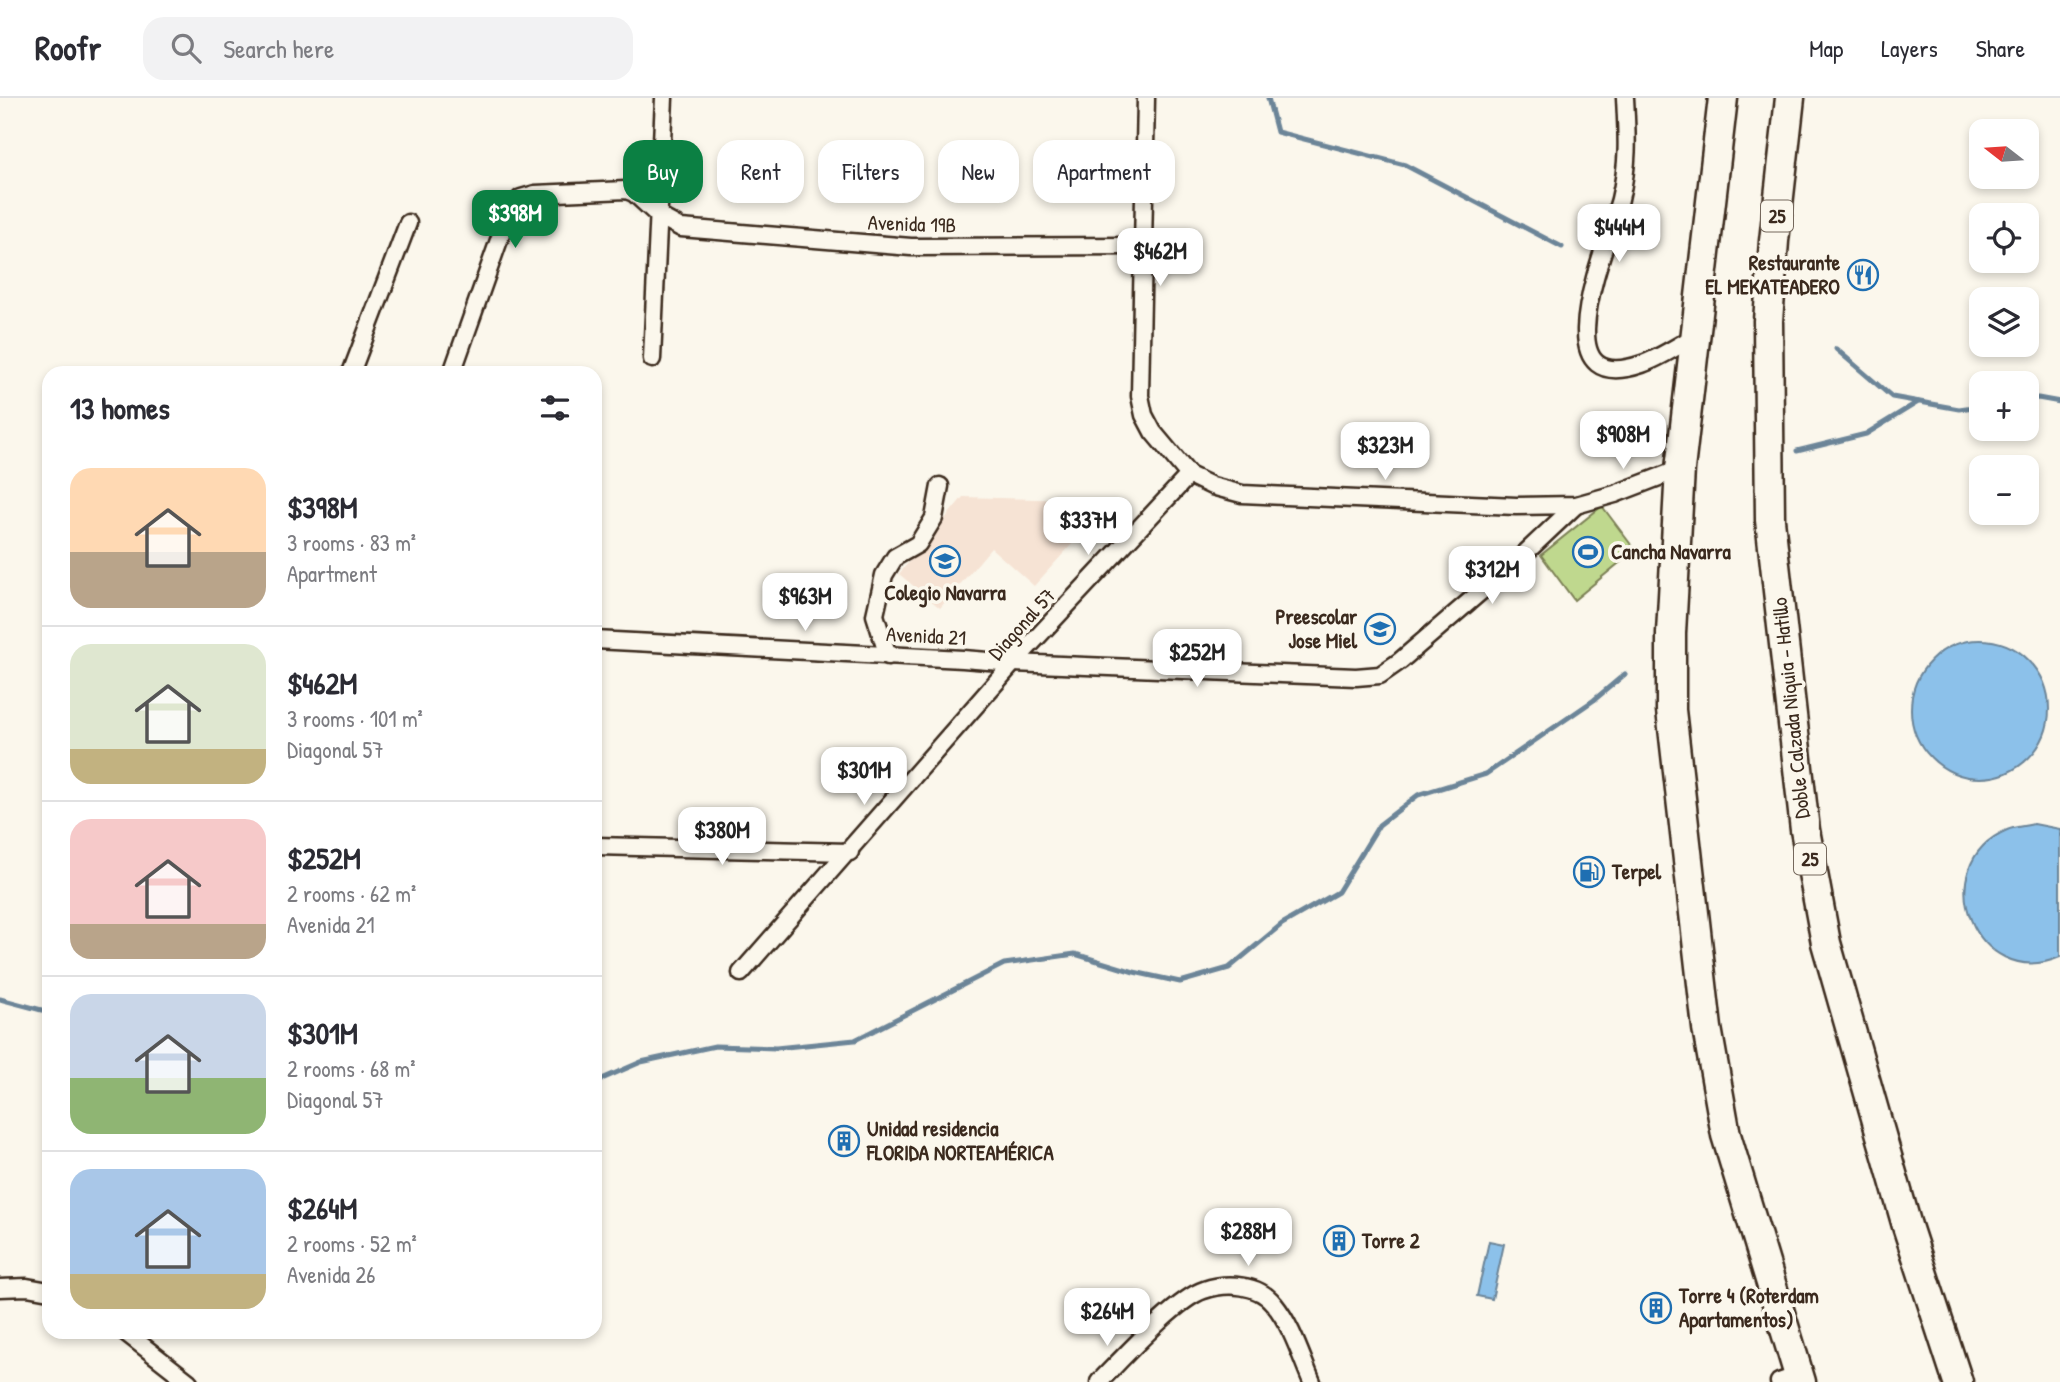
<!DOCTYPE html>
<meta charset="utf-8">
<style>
:root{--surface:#fff;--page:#f2f2f3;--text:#2b2b33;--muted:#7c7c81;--line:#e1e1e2;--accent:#0b8043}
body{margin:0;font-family:"Patrick Hand",sans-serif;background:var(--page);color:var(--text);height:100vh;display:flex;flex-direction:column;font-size:26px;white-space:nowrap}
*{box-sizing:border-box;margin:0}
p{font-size:23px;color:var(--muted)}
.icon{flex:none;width:38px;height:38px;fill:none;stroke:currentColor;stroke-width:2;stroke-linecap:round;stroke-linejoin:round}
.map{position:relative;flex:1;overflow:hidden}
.details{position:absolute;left:42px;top:268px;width:560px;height:973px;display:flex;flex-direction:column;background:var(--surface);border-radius:21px;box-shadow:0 4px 10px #0003}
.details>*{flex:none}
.hud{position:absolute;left:623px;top:42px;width:665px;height:63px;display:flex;gap:14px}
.needle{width:46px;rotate:287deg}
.controls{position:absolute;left:1969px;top:21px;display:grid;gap:14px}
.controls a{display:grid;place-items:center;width:70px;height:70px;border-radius:14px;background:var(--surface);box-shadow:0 4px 10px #0003;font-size:35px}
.price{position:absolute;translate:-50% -60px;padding:0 16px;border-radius:14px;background:#fff;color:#222;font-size:23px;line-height:46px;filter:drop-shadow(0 2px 4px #0008)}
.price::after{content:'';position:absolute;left:50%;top:42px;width:21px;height:16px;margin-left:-10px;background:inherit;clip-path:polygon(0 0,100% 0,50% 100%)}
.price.selected{background:var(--accent);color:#fff}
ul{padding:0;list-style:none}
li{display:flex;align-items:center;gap:21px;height:175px;padding:0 28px}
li+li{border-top:2px solid var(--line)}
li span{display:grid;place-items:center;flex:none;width:196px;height:140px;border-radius:21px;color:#555}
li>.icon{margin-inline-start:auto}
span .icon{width:84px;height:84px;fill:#fffc;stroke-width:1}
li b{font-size:30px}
h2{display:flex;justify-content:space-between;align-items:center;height:84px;padding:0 28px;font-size:30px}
.tag{padding:0 24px;border-radius:21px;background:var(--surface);box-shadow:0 4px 10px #0003;font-size:24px;line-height:63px}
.tag.selected{background:var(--accent);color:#fff}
header{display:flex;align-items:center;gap:42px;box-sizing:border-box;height:98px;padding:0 35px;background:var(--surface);border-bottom:2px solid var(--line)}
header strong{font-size:33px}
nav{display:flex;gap:38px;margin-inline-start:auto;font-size:24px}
.search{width:490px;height:63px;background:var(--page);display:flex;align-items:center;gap:18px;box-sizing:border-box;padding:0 24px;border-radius:21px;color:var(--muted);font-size:26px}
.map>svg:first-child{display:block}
.built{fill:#f6e3d4}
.green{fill:#bfd88e;stroke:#7d8156;stroke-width:2}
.water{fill:#8cc1ea;stroke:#6c8598;stroke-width:2}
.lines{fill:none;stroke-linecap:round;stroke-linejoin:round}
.stream{stroke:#6c8598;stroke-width:5}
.street-casing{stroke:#3b2a1e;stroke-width:21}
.highway-casing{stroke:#3b2a1e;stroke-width:33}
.street{stroke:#fbf7ec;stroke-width:16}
.highway{stroke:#fbf7ec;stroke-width:28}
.labels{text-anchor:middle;stroke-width:7;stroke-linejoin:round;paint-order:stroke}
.shield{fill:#fbf7ec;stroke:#75685c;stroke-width:2}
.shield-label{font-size:19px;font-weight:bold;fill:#3b2a1e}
.street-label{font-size:21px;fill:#3b2a1e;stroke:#fbf7ec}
.poi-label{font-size:21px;font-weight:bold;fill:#3b2a1e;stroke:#fbf7ec;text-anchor:start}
</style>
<header>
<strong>Roofr</strong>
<div class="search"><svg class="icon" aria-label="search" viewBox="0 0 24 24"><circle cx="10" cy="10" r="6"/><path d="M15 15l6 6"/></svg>Search here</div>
<nav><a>Map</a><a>Layers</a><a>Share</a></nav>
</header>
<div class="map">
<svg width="2060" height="1284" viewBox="0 0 2060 1284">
<rect width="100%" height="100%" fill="#fbf7ec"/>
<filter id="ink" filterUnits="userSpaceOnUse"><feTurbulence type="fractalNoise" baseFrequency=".0143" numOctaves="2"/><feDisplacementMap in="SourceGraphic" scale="14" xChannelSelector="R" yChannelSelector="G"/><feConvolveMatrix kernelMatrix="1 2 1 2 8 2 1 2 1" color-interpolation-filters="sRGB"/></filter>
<g filter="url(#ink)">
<path class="built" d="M 963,399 L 1111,403 L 1034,488 L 991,450 L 940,510 L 899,476 Z"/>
<path class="green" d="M 1602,408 L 1635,452 L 1574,502 L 1541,457 Z"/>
<g class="water">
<circle cx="1980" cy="611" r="69"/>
<path d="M 2034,726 L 2060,731 L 2060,859 C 1976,895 1925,767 2007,732 C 2015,728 2026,728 2034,726 Z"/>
<path d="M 1489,1143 L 1504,1146 L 1492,1201 L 1477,1198 Z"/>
</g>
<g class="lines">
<g class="stream">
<path d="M 1268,0 L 1277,34 L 1405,67 L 1562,149"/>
<path d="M 1836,251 L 1892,299 L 1959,311 L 1981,308"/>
<path d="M 2026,302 L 2038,300 L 2060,304"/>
<path d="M 1797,353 L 1866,336 L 1918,304"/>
<path d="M 0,901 L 49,914"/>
<path d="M 595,984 L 641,964 L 715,948 L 776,950 L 855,942 L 1004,866 L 1075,856 L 1134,874 L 1180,884 L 1229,870 L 1282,826 L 1338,794 L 1379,727 L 1418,697 L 1486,676 L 1594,602 L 1625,576"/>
</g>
<g class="street-casing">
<g id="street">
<path d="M 1146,0 L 1140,298 L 1144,317 L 1153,334 L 1189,377 L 1212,388 L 1242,396 L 1516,408 L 1576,407 L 1615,396 L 1680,371"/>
<path d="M 1625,0 C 1627,38 1629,63 1620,101 C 1610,140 1537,302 1642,266 C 1660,260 1677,248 1694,239"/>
<path d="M 652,261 L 664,0"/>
<path d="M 351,275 L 408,125"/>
<path d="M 452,275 L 510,111 L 521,100 L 535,96 L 626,92 L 634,95 L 659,118 L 681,130 L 911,149 L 1143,148"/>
<path d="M 595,542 L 963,561 L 1013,565 L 1356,579 L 1380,577 L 1400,563 L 1521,459 L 1576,407"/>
<path d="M 888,558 L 875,517 L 884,477 L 895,459 L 918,446 L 934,420 L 940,388"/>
<path d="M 595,748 L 850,754"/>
<path d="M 741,875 L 1013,565 L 1189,377"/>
<path d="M 0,1190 L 27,1189 L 49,1193"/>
<path d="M 125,1234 L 189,1284"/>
<path d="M 1099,1284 C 1122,1261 1176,1201 1204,1192 C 1227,1184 1259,1186 1274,1206 C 1292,1228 1301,1259 1312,1284"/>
<path d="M 1779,1284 L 1799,1277"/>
</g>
</g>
<g class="highway-casing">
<g id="highway">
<path d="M 1723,0 L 1680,371 L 1671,535 L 1671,612 L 1707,930 L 1726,1037 L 1801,1284"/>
<path d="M 1790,0 L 1774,143 L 1768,223 L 1770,422 L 1805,732 L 1826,845 L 1907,1128 L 1958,1284"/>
</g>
</g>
<use href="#street" class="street"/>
<use href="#highway" class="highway"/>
</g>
</g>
<defs>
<g id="restaurant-ring" transform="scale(1.575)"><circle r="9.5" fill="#fbf7ec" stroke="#1f6fb2" stroke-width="1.5"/><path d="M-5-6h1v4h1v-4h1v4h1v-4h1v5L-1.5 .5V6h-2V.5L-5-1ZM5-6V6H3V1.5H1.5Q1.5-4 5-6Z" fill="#1f6fb2"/></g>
<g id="stadium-ring" transform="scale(1.575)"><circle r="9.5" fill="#fbf7ec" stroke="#1f6fb2" stroke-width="1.5"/><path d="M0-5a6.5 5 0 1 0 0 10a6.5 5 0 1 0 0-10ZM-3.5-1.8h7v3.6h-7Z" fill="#1f6fb2"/></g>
<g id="school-ring" transform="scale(1.575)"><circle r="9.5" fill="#fbf7ec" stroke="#1f6fb2" stroke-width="1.5"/><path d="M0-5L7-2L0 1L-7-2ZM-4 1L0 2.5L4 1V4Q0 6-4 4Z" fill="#1f6fb2"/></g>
<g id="fuel-ring" transform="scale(1.575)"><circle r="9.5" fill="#fbf7ec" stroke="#1f6fb2" stroke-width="1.5"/><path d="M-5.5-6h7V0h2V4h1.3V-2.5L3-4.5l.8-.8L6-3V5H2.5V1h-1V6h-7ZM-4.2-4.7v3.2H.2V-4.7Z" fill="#1f6fb2"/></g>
<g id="building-ring" transform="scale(1.575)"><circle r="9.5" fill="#fbf7ec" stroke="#1f6fb2" stroke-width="1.5"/><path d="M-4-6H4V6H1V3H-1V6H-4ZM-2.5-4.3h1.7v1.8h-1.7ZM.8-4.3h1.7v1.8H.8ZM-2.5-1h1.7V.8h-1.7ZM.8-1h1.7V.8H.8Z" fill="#1f6fb2"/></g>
</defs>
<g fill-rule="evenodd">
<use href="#restaurant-ring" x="1863" y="177"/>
<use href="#stadium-ring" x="1588" y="454"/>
<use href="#school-ring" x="945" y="463"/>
<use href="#school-ring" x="1380" y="531"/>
<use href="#fuel-ring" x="1589" y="774"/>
<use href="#building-ring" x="844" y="1043"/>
<use href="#building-ring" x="1339" y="1143"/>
<use href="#building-ring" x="1656" y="1210"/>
</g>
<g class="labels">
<g class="shield">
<rect x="1761" y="102.5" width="32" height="31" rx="5"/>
<rect x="1794" y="745.5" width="32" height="31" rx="5"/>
</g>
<g class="shield-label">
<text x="1777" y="125">25</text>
<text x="1810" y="768">25</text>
</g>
<g class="street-label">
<text transform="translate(912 126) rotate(2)" y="7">Avenida 19B</text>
<text transform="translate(1022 526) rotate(-48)" y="7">Diagonal 57</text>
<text transform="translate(926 538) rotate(3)" y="7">Avenida 21</text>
<text transform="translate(1791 610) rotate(-96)" y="7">Doble Calzada Niquia - Hatillo</text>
</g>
<g class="poi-label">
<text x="1840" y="172" text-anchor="end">Restaurante<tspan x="1840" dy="24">EL MEKATEADERO</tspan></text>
<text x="1611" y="461">Cancha Navarra</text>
<text x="945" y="502" text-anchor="middle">Colegio Navarra</text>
<text x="1357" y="526" text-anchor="end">Preescolar<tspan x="1357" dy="24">Jose Miel</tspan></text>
<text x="1612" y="781">Terpel</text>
<text x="867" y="1038">Unidad residencia<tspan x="867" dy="24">FLORIDA NORTEAMÉRICA</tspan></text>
<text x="1362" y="1150">Torre 2</text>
<text x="1679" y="1205">Torre 4 (Roterdam<tspan x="1679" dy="24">Apartamentos)</tspan></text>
</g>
</g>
</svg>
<div class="controls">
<a><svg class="needle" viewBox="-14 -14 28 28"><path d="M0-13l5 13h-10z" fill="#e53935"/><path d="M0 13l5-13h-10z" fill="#7c7c81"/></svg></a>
<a><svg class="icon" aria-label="locate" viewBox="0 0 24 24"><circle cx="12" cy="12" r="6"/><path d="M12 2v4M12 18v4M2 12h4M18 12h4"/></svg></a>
<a><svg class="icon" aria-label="layers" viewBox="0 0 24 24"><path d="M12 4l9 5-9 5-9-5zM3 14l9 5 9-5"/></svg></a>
<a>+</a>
<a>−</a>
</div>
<b class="price selected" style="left:515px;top:152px">$398M</b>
<b class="price" style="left:1619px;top:166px">$444M</b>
<b class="price" style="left:1160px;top:190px">$462M</b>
<b class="price" style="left:1623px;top:373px">$908M</b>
<b class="price" style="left:1385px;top:384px">$323M</b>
<b class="price" style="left:1088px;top:459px">$337M</b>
<b class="price" style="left:1492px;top:508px">$312M</b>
<b class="price" style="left:805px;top:535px">$963M</b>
<b class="price" style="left:1197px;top:591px">$252M</b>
<b class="price" style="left:864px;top:709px">$301M</b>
<b class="price" style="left:722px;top:769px">$380M</b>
<b class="price" style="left:1248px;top:1170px">$288M</b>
<b class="price" style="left:1107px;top:1250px">$264M</b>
<div class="hud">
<a class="tag selected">Buy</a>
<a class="tag">Rent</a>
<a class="tag">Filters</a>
<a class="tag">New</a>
<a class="tag">Apartment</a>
</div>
<section class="details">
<h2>13 homes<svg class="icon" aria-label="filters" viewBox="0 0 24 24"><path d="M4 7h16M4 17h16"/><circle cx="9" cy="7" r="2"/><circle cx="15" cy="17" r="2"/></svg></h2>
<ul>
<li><span style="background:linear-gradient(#ffd9b3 60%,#b9a48a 0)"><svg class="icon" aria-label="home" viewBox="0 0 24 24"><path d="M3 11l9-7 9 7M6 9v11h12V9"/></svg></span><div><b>$398M</b><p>3 rooms · 83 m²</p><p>Apartment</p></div></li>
<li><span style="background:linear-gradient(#dfe7d0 75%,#c2b280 0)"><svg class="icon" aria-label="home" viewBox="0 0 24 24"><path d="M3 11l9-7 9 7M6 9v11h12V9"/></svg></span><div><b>$462M</b><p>3 rooms · 101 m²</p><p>Diagonal 57</p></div></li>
<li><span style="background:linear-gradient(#f6c9c9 75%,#b9a48a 0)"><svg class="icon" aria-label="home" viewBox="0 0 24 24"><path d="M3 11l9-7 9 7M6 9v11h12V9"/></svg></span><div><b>$252M</b><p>2 rooms · 62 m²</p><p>Avenida 21</p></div></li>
<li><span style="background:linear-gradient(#c9d6e8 60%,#8fb573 0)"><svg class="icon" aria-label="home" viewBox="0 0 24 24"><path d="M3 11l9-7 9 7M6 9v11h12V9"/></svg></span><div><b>$301M</b><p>2 rooms · 68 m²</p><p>Diagonal 57</p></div></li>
<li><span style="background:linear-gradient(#a9c7e8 75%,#c2b280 0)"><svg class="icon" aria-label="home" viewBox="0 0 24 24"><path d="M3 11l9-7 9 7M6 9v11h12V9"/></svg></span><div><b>$264M</b><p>2 rooms · 52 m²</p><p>Avenida 26</p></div></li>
</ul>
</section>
</div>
